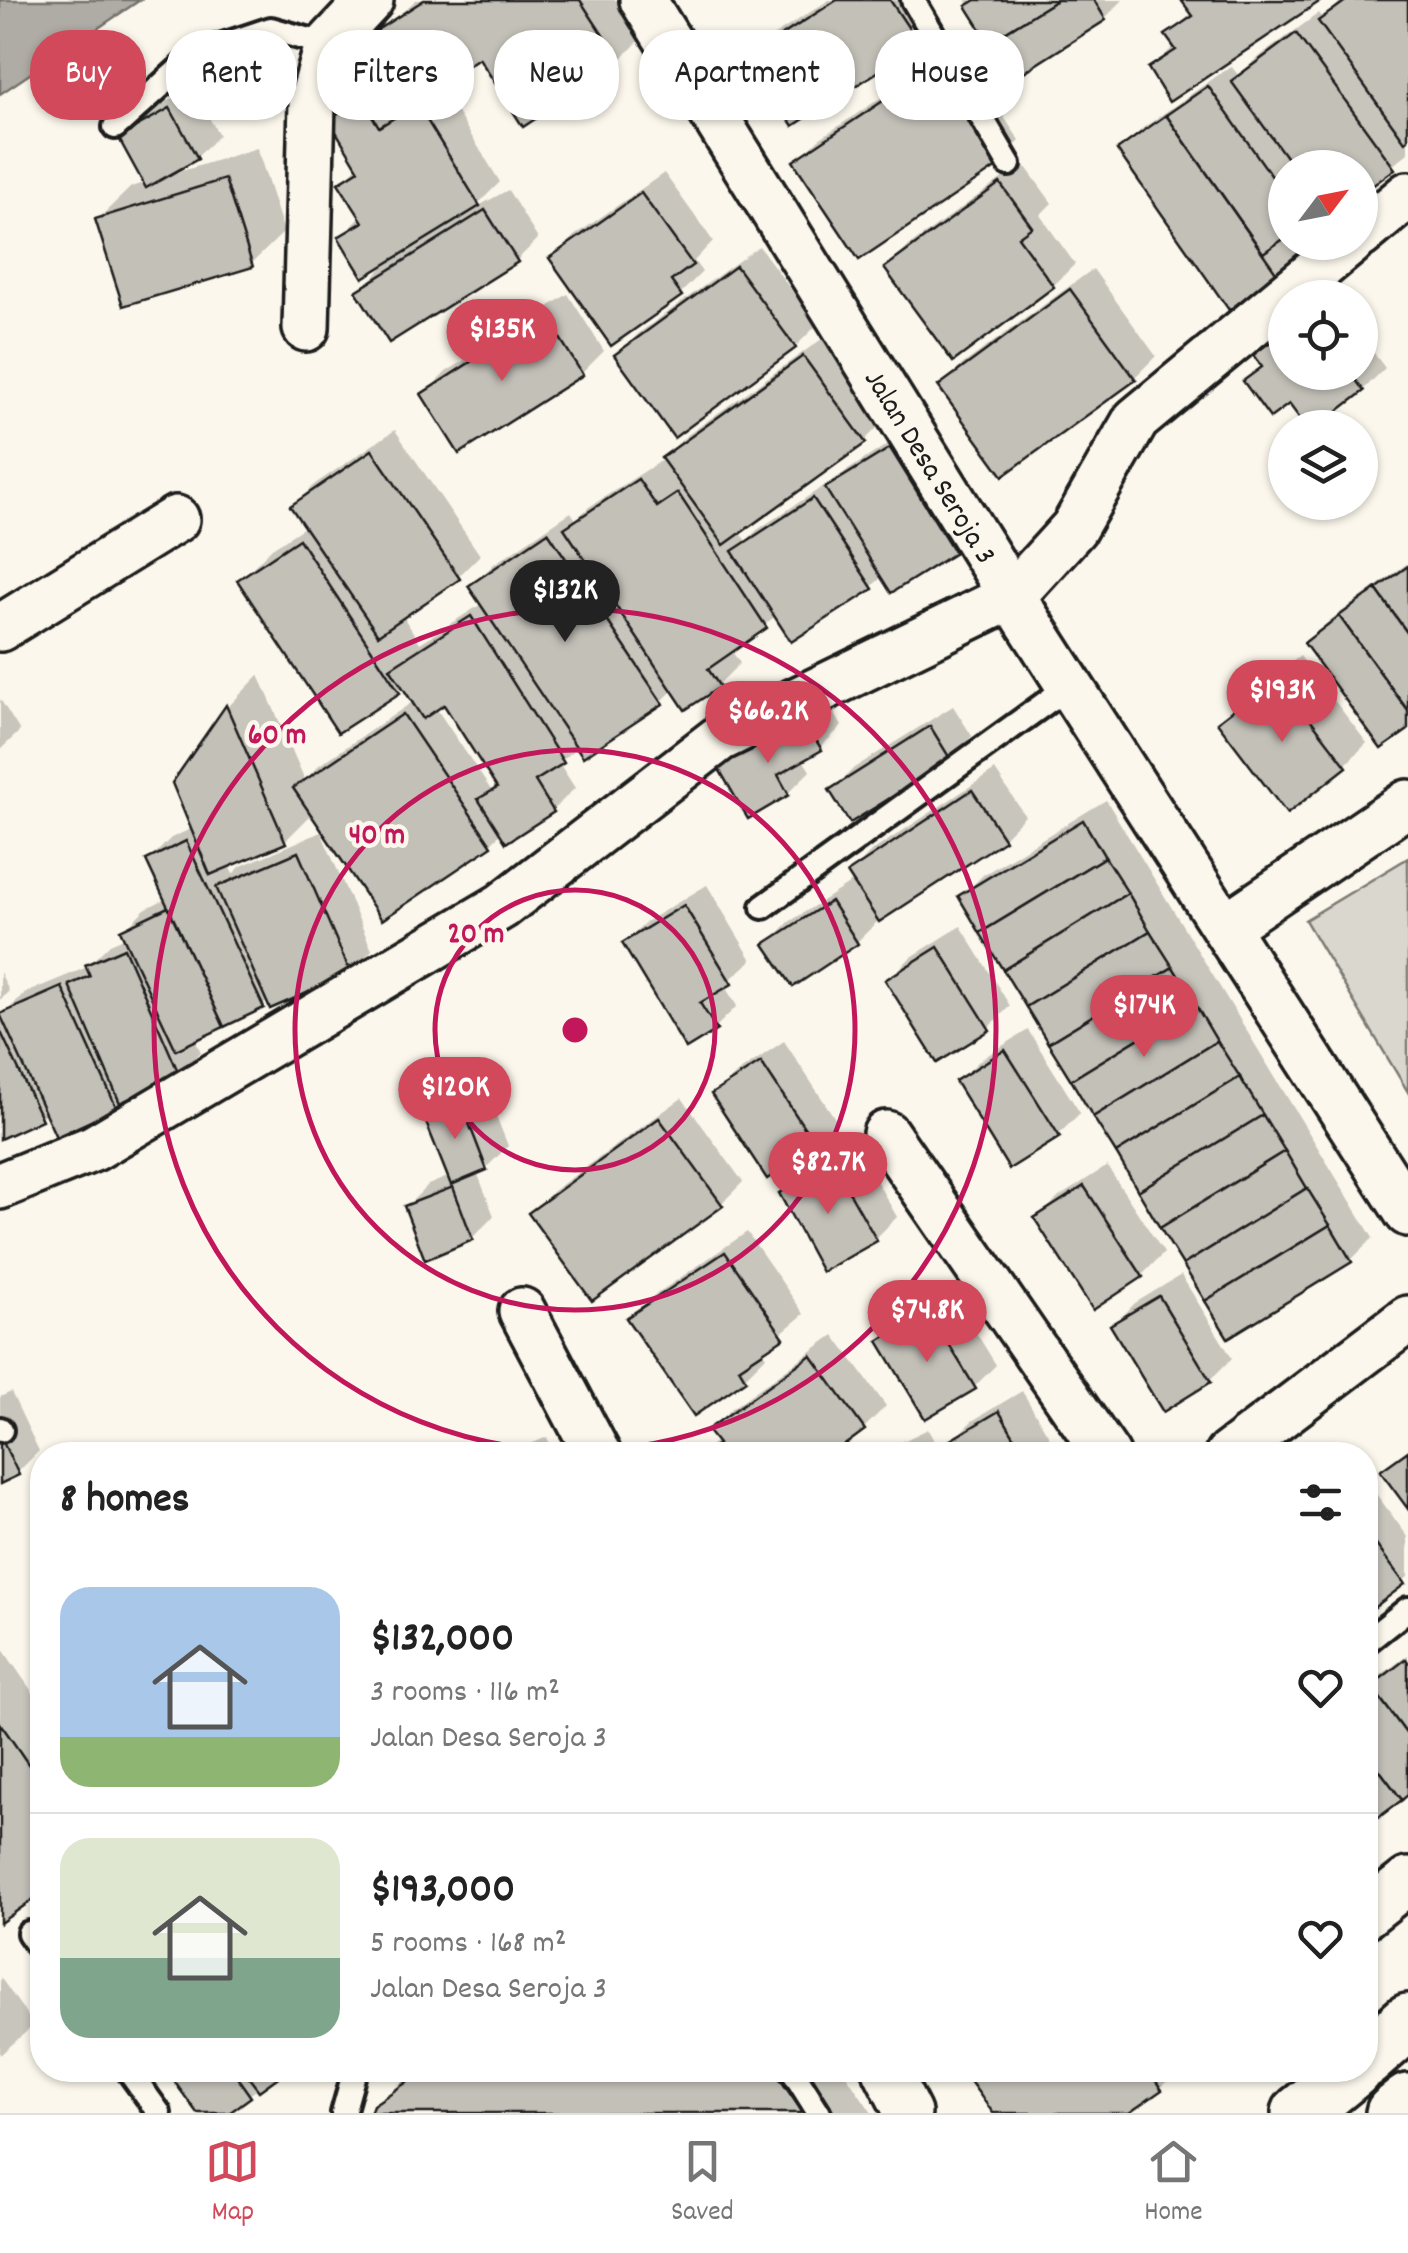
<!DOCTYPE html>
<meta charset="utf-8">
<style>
:root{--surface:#fff;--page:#f2f2f2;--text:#222;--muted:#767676;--line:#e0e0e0;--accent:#d1495b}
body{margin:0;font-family:Dekko,sans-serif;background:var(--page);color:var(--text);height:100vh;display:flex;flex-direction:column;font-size:38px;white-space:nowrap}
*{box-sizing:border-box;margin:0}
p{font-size:32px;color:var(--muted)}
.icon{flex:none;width:55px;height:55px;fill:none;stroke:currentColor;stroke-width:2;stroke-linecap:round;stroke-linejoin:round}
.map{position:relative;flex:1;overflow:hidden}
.drawer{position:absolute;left:30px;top:1442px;width:1348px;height:640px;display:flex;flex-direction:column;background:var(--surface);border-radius:40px;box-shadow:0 2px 8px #0004}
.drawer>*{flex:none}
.hud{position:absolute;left:30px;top:30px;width:1350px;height:90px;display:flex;gap:20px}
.needle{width:65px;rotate:58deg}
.tools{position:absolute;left:1268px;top:150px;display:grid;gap:20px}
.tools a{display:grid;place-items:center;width:110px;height:110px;border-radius:50%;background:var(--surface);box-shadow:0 2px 8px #0004;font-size:50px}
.price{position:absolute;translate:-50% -85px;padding:0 22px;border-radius:35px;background:var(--accent);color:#fff;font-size:32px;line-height:65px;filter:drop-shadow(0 2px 5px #0008)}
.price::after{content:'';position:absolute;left:50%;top:60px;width:30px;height:22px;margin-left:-15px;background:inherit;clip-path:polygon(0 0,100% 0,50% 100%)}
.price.on{background:#222;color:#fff}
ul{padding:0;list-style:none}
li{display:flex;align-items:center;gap:30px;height:250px;padding:0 30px}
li+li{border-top:2px solid var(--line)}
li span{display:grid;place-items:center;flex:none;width:280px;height:200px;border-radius:30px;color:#555}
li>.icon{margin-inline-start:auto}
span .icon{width:120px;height:120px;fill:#fffc;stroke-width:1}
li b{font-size:42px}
h2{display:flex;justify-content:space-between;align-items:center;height:120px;padding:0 30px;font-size:42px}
.pill{padding:0 35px;border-radius:40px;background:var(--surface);box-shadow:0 2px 8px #0004;font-size:35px;line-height:90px}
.pill.on{background:var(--accent);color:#fff}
.dock{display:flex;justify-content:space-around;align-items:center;height:140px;border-top:2px solid var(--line);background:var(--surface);font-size:28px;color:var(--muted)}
.dock a{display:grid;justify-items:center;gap:5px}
.dock .on{color:var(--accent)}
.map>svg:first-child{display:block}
.green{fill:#dad7ce;stroke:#7b7a75;stroke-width:2.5}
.water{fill:#afaca5;stroke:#74726e;stroke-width:2.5}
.shadow{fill:#0003;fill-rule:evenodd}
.building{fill:#c3c0b8;stroke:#1c1c1c;stroke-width:2.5}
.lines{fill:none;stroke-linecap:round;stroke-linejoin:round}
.lane-casing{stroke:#1c1c1c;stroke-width:30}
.street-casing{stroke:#1c1c1c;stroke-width:52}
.primary-casing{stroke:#1c1c1c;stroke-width:62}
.lane{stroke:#fbf7ec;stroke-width:22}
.street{stroke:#fbf7ec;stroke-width:45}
.primary{stroke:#fbf7ec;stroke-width:55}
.ring{fill:none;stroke:#c2185b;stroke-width:5}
.labels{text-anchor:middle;stroke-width:9;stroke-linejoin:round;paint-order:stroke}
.street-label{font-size:30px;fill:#1c1c1c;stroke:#fbf7ec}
.centre{fill:#c2185b;stroke:#fbf7ec;stroke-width:5}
.ring-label{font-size:30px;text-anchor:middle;font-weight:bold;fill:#c2185b;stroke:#fbf7ec;stroke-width:9;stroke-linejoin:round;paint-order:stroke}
</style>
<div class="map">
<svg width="1408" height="2113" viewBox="0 0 1408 2113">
<rect width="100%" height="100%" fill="#fbf7ec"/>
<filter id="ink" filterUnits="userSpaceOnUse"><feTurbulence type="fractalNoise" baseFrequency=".01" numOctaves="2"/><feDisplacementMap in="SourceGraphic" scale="20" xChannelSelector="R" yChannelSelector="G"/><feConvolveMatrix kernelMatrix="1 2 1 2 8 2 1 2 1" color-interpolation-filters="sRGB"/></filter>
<g filter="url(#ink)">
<path class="green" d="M 1408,858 L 1408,1092 L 1305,920 Z"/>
<path class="water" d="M 0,0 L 140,0 L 0,94 Z"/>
<g class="shadow">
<path d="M 416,0 L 616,0 L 641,39 L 619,61 L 479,55 L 438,82 L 500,182 L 473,209 L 508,190 L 538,239 L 516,261 L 360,291 L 388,262 L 341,237 L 362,216 L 341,183 L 359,165 L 332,120 L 354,98 L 384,79 L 402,107 L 422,95 L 381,31 Z"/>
<path d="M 829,0 L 926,0 L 940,22 L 918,43 L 751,58 L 773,36 Z"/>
<path d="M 966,0 L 1123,0 L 1105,18 L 1014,76 Z"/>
<path d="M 1184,0 L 1317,0 L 1151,69 L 1175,45 L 1169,35 L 1193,12 Z"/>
<path d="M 1342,0 L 1408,0 L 1408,153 L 1360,192 L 1360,168 L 1285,168 L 1285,242 L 1292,242 L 1298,252 L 1276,273 L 1121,150 L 1143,128 L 1231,66 L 1239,76 L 1256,59 L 1319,13 L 1323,19 Z"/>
<path d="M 957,47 L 1020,141 L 998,163 L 797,161 L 819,139 Z"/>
<path d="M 192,88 L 219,135 L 197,157 L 169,175 L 257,148 L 284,232 L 251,264 L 98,219 L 131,187 L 146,182 L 121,137 L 143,115 Z"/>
<path d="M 1023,163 L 1052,203 L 1040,215 L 1075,264 L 1053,286 L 887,268 L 909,246 Z"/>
<path d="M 664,173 L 713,241 L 694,261 L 702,272 L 680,294 L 612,342 L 552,258 L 574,236 Z"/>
<path d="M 759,246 L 817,325 L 795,347 L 617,355 L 639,333 Z"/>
<path d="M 1093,269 L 1156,356 L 1134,378 L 941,386 L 963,364 Z"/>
<path d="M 568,294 L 604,351 L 582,373 L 460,450 L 424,394 L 446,372 Z"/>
<path d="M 1285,328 L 1285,372 L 1360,372 L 1360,334 L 1385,368 L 1363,390 L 1290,401 L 1247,381 L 1263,364 L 1256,355 Z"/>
<path d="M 826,336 L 886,419 L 864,441 L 739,531 L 746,541 L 757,530 L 912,428 L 975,529 L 953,551 L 883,576 L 871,587 L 777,615 L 731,650 L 740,663 L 718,685 L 674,689 L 661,702 L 578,746 L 559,763 L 575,788 L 553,810 L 502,832 L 490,844 L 313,813 L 285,841 L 228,864 L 233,874 L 241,866 L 321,832 L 372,950 L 350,972 L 268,1000 L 262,1006 L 194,1038 L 201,1052 L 179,1074 L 125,1098 L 116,1107 L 47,1111 L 40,1118 L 0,1136 L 0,1018 L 25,993 L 85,968 L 110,944 L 126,937 L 123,931 L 145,909 L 167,898 L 149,860 L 171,838 L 193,828 L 175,783 L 228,707 L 259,675 L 305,780 L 318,766 L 414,701 L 404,685 L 398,691 L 240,580 L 272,548 L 306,526 L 293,506 L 315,484 L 395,430 L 480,555 L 458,577 L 402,615 L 420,643 L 483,603 L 472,586 L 494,564 L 571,512 L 576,520 L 589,507 L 662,460 L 686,436 ZM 445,702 L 497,784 L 491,790 L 436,708 Z"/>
<path d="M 1408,563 L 1408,727 L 1307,643 L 1329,621 Z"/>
<path d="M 1300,656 L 1367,743 L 1345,765 L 1220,722 L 1242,700 Z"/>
<path d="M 824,695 L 842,726 L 820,748 L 802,758 L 810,771 L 788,793 L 719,765 Z"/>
<path d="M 0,699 L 20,731 L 0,750 Z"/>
<path d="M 953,706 L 972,736 L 950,758 L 832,790 L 854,768 Z"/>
<path d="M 995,770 L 1025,816 L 1003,838 L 879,920 L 857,942 L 794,983 L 768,944 L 789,922 L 855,880 L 850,873 L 872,851 Z"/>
<path d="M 1106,800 L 1373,1238 L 1351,1260 L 1229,1334 L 961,897 L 983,875 Z"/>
<path d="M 707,885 L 752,960 L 724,985 L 737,1006 L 715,1028 L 625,943 L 647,921 Z"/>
<path d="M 961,926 L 1010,1006 L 988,1028 L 888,980 L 910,958 Z"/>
<path d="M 0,972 L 9,991 L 0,1000 Z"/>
<path d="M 1028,1030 L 1080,1113 L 1058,1135 L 958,1082 L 980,1060 Z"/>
<path d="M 784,1041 L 838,1123 L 816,1145 L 768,1176 L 715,1095 L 737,1073 Z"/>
<path d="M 482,1080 L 508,1146 L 486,1168 L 477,1172 L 494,1216 L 472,1238 L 406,1207 L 428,1185 L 450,1176 L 426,1116 L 448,1094 Z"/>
<path d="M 682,1098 L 743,1182 L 721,1204 L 532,1213 L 553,1191 Z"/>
<path d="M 855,1143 L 897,1217 L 875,1239 L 782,1194 L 804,1172 Z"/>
<path d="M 1107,1166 L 1164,1253 L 1142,1275 L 1094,1307 L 1037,1219 L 1059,1197 Z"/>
<path d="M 747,1232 L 804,1314 L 762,1349 L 766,1356 L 744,1378 L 630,1319 L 652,1297 Z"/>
<path d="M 1181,1275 L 1232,1358 L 1210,1380 L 1114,1325 L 1135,1303 Z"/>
<path d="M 950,1290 L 996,1365 L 974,1387 L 881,1341 L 903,1319 Z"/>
<path d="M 834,1335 L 886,1406 L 864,1428 L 827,1455 L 697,1455 L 718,1440 L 710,1430 L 732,1408 Z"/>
<path d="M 1022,1391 L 1060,1455 L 957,1455 L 950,1443 L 972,1421 Z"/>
<path d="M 11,1392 L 39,1451 L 17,1473 L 0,1481 L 0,1397 Z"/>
<path d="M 928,1429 L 941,1455 L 874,1455 Z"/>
<path d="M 547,1437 L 554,1455 L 505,1455 Z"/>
<path d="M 1365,1479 L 1408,1537 L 1408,1577 L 1365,1610 Z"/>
<path d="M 0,1645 L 42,1706 L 42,1890 L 0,1920 Z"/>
<path d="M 1408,1655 L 1408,1792 L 1365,1824 L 1365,1687 Z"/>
<path d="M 0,1977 L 34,2025 L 0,2055 Z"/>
<path d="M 169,2070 L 284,2070 L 224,2113 L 200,2113 Z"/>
<path d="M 412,2070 L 843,2070 L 872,2113 L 373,2113 Z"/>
<path d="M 965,2070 L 1179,2070 L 1160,2088 L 1125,2113 L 996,2113 Z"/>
</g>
<g class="building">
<path d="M 424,0 L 580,0 L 621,63 L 523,127 L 479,58 L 420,96 L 377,30 Z"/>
<path d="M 837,0 L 890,0 L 920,45 L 793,126 L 748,57 Z"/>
<path d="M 976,0 L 1057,0 L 989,42 L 966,6 Z"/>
<path d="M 1057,0 L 1094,0 L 1106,20 L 1013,79 L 989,42 Z"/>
<path d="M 1181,0 L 1322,0 L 1169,102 L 1148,68 L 1176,50 L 1165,35 L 1193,16 Z"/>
<path d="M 1347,0 L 1408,0 L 1408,140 L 1405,142 L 1318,21 Z"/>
<path d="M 1296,33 L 1395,169 L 1360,195 L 1360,168 L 1294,168 L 1231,81 Z"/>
<path d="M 934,67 L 1000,165 L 859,260 L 793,161 Z"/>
<path d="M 1208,86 L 1285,195 L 1285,238 L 1263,253 L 1166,115 Z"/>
<path d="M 362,99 L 379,127 L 417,104 L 480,206 L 363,278 L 338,237 L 363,222 L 338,183 L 359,170 L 329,120 Z"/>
<path d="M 170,108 L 198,159 L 146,188 L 118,137 Z"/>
<path d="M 1166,115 L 1278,275 L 1229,310 L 1117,150 Z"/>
<path d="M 225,179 L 253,267 L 123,306 L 95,219 Z"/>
<path d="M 1000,183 L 1032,227 L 1018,237 L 1054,287 L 953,362 L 884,268 Z"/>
<path d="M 641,193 L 693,265 L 671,281 L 682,296 L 611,346 L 549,258 Z"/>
<path d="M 485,210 L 518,262 L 389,343 L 356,291 Z"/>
<path d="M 736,266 L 796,348 L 674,438 L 614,355 Z"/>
<path d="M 1070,289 L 1136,380 L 1003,476 L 938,386 Z"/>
<path d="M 545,314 L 583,375 L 459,454 L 421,394 Z"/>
<path d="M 1285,331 L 1285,372 L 1350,372 L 1364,391 L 1316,428 L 1307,428 L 1289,404 L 1270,418 L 1243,381 L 1262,367 L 1253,355 Z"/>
<path d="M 803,356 L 866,443 L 724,545 L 661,458 Z"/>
<path d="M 890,448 L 955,553 L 891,593 L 825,488 Z"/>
<path d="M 372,450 L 460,579 L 378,635 L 290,506 Z"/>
<path d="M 638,479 L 657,507 L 678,493 L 767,628 L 708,669 L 720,687 L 685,710 L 564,528 Z"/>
<path d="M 813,498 L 873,589 L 791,642 L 732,551 Z"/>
<path d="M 548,532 L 663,704 L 583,757 L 468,586 Z"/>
<path d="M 299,539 L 400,693 L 338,733 L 237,580 Z"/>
<path d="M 1408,566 L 1408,634 L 1376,589 Z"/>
<path d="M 1376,589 L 1408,634 L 1408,711 L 1339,616 Z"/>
<path d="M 471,616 L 564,763 L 535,781 L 554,812 L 506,843 L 478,799 L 497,788 L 444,705 L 423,719 L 390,668 Z"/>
<path d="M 1339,616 L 1408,711 L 1408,730 L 1381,749 L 1304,643 Z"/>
<path d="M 1277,676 L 1347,767 L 1287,814 L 1217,722 Z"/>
<path d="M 226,705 L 286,843 L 210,875 L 172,783 Z"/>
<path d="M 403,714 L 492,846 L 382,920 L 293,788 Z"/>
<path d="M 801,715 L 822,750 L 778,775 L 789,795 L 748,819 L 716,764 Z"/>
<path d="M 930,726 L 951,760 L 850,823 L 829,790 Z"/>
<path d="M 972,790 L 1005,840 L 879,922 L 847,873 Z"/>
<path d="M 1083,820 L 1105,857 L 980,933 L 958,896 Z"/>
<path d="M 186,841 L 264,1008 L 224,1027 L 146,860 Z"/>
<path d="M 298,852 L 351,974 L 270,1009 L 216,887 Z"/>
<path d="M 1105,857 L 1128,893 L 1003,970 L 980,933 Z"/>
<path d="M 1128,893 L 1150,931 L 1026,1007 L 1003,970 Z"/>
<path d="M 831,901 L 858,944 L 793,987 L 764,944 Z"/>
<path d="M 684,905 L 732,984 L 700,1003 L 717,1030 L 686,1049 L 622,943 Z"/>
<path d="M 168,907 L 224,1027 L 176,1050 L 120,930 Z"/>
<path d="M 1150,931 L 1173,967 L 1048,1043 L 1026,1007 Z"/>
<path d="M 938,947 L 990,1030 L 937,1063 L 885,980 Z"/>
<path d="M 124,948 L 180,1076 L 120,1103 L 69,985 L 90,976 L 85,965 Z"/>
<path d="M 1173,967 L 1195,1004 L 1071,1080 L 1048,1043 Z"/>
<path d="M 62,987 L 117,1109 L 56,1137 L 0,1014 Z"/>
<path d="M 1195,1004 L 1217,1041 L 1093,1117 L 1071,1080 Z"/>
<path d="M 0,1030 L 42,1120 L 0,1139 Z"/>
<path d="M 1217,1041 L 1240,1077 L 1116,1153 L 1093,1117 Z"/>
<path d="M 1005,1050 L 1060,1137 L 1009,1169 L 955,1081 Z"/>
<path d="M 761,1062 L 817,1147 L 767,1179 L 711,1094 Z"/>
<path d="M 1240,1077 L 1263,1115 L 1138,1191 L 1116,1153 Z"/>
<path d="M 460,1100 L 487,1170 L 451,1185 L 423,1115 Z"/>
<path d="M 1263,1115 L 1285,1151 L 1160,1228 L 1138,1191 Z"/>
<path d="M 659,1118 L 723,1206 L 592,1301 L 528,1213 Z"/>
<path d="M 1285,1151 L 1307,1188 L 1183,1265 L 1160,1228 Z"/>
<path d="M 833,1163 L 877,1241 L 822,1272 L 779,1193 Z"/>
<path d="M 1084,1186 L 1143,1277 L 1093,1310 L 1034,1218 Z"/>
<path d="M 453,1187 L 473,1240 L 425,1260 L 404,1206 Z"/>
<path d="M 1307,1188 L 1330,1225 L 1205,1301 L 1183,1265 Z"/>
<path d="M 1330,1225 L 1352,1262 L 1228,1338 L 1205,1301 Z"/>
<path d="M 725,1252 L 784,1338 L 739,1368 L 746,1380 L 694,1416 L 626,1318 Z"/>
<path d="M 1159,1296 L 1211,1382 L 1163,1412 L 1110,1325 Z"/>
<path d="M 928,1310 L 976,1389 L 925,1419 L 878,1341 Z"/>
<path d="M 811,1355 L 865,1430 L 831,1455 L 703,1455 L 718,1444 L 707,1430 Z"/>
<path d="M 999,1411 L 1025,1455 L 954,1455 L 947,1442 Z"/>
<path d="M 0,1436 L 19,1475 L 0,1484 Z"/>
<path d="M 1408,1451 L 1408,1509 L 1380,1471 Z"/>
<path d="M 1365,1530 L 1405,1584 L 1371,1610 L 1365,1602 Z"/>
<path d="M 1406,1659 L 1408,1662 L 1408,1736 L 1371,1686 Z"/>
<path d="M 1371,1686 L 1408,1736 L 1408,1795 L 1402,1800 L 1365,1751 L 1365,1690 Z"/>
<path d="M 0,1723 L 42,1784 L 42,1893 L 0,1923 Z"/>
<path d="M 1365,1751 L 1402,1800 L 1367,1826 L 1365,1824 Z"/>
<path d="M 166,2070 L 232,2070 L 251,2097 L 229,2113 L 197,2113 Z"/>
<path d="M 243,2070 L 288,2070 L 259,2091 Z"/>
<path d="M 425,2070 L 774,2070 L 803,2113 L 370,2113 L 373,2105 Z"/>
<path d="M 962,2070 L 1148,2070 L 1162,2090 L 1129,2113 L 993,2113 Z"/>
</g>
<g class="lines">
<g class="lane-casing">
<g id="lane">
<path d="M 913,0 L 1009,164"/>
<path d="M 115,127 L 196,54 L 271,29 L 328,45"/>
<path d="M 763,907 L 1069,686"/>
<path d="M 0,1429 L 1,1430"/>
<path d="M 1365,1643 L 1408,1609"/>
<path d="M 29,1933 L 42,1952"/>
<path d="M 128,2070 L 159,2113"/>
<path d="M 792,2070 L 819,2113"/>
<path d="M 343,2113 L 353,2077 L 349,2070"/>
</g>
</g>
<g class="street-casing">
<g id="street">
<path id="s1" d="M 643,0 L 1012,596 L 1408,1213"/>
<path d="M 1360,235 L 1408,195"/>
<path d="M 306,328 L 312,103 L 328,45 L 370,0"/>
<path d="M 0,628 L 176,519"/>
<path d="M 1225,927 L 1408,803"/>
<path d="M 886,1134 L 1107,1455"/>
<path d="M 0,1186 L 94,1148 L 502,906 L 720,738 L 1012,596 L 1074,528 L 1136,420 L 1351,242"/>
<path d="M 522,1311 L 598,1455"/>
<path d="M 1228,1455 L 1408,1319"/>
<path d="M 1365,1915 L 1408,1881"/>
<path d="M 886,2070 L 908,2113"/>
</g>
</g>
<g class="primary-casing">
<g id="primary">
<path d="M 1365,2060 L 1408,2022"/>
<path d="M 1300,2113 L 1353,2070"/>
<path d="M 1394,2113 L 1408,2102"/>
</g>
</g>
<use href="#lane" class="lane"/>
<use href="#street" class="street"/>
<use href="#primary" class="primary"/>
</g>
</g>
<g class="ring">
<circle cx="575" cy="1030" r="140"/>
<circle cx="575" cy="1030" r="280"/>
<circle cx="575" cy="1030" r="421"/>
</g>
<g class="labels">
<g class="street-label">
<text dy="10" stroke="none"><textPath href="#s1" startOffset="548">Jalan Desa Seroja 3</textPath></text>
</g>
</g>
<circle cx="575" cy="1030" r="15" class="centre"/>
<g class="ring-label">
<text x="277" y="743">60 m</text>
<text x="377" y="843">40 m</text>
<text x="476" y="942">20 m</text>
</g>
</svg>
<div class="tools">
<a><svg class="needle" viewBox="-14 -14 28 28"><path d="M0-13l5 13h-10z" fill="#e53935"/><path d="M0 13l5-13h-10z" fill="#767676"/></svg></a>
<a><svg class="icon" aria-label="locate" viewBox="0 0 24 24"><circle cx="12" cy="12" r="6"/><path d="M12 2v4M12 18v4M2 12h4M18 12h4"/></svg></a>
<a><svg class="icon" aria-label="layers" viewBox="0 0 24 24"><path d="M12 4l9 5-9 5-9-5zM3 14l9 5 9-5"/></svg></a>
</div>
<b class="price" style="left:502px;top:384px">$135K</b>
<b class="price on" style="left:565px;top:645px">$132K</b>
<b class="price" style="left:1282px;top:745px">$193K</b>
<b class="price" style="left:768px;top:766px">$66.2K</b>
<b class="price" style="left:1144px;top:1060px">$174K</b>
<b class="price" style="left:455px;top:1142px">$120K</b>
<b class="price" style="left:828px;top:1217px">$82.7K</b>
<b class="price" style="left:927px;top:1365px">$74.8K</b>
<div class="hud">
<a class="pill on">Buy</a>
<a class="pill">Rent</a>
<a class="pill">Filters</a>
<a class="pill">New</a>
<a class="pill">Apartment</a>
<a class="pill">House</a>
</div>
<section class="drawer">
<h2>8 homes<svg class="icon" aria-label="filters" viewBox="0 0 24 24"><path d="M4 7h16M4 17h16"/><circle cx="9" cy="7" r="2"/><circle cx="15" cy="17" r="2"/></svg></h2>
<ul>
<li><span style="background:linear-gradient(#a9c7e8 75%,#8fb573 0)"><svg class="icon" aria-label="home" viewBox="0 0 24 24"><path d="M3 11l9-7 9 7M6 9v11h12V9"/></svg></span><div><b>$132,000</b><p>3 rooms · 116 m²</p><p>Jalan Desa Seroja 3</p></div><svg class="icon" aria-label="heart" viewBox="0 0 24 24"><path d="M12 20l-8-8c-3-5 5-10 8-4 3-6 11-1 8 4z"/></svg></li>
<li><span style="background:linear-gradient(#dfe7d0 60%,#7fa58c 0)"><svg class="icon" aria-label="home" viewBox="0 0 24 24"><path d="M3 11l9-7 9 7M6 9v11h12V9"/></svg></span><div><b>$193,000</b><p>5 rooms · 168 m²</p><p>Jalan Desa Seroja 3</p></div><svg class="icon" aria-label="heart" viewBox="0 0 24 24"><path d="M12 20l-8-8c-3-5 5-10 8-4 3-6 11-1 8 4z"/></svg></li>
</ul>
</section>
</div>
<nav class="dock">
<a class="on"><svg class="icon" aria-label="map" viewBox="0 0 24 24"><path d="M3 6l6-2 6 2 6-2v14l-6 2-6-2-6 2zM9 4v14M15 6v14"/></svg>Map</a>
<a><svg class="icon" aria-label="saved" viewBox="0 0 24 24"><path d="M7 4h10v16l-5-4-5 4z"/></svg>Saved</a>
<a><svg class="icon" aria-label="home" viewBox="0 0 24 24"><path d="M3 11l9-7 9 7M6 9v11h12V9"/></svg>Home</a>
</nav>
